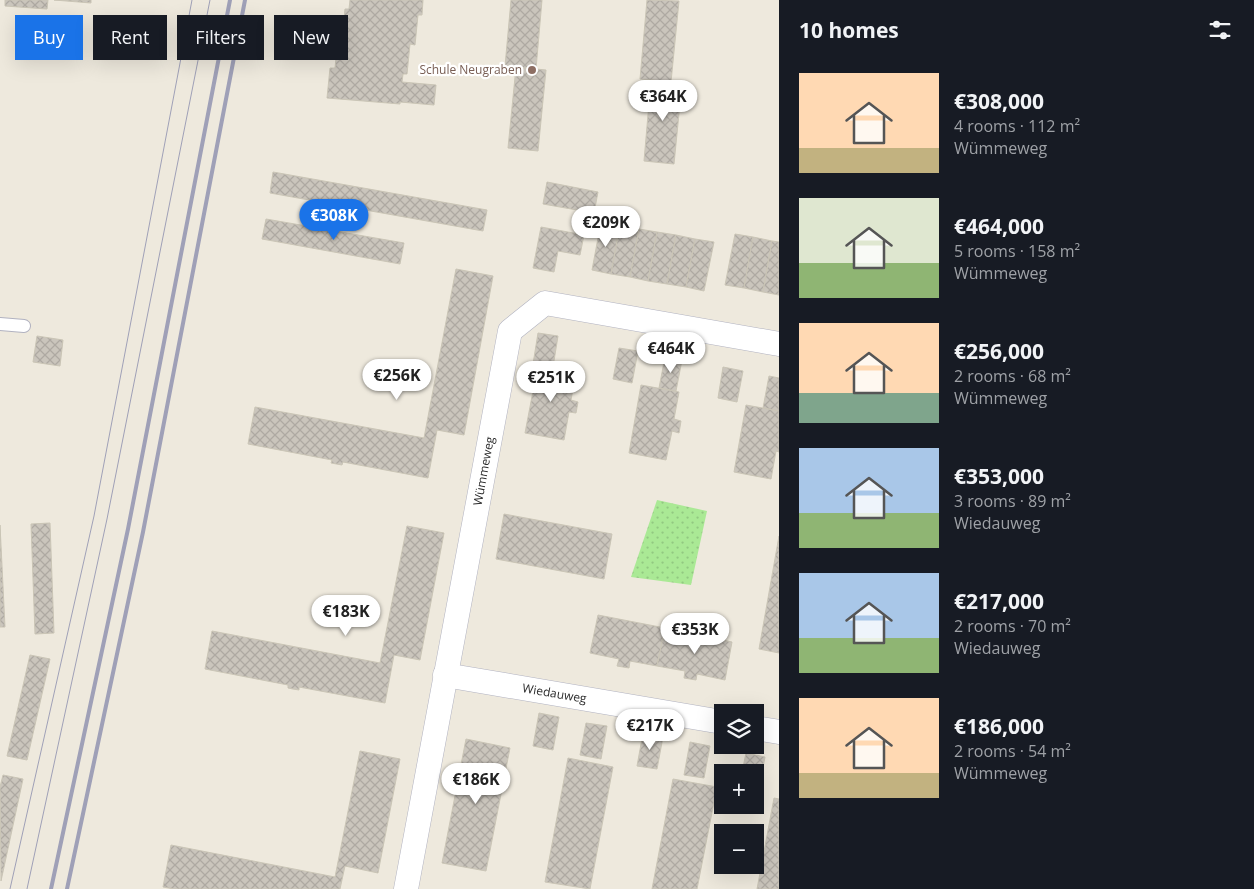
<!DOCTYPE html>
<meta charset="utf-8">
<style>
:root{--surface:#171b24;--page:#242831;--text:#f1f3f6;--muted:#9ea1a6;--accent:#1a73e8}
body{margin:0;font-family:"Open Sans",sans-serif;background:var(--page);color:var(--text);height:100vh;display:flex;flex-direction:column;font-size:19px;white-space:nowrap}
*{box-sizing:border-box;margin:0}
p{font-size:16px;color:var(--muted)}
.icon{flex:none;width:28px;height:28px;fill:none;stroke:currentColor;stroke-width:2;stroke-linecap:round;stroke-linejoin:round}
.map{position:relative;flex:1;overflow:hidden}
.side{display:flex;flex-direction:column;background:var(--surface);width:475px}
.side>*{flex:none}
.top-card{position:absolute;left:15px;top:15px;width:475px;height:45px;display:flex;gap:10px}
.fabs{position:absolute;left:714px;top:704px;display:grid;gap:10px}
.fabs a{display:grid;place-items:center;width:50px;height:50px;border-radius:0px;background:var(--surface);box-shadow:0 5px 20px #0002;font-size:25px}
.price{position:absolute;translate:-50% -42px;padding:0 11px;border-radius:18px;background:#fff;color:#222;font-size:16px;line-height:32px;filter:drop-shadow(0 1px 2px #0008)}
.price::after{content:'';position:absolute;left:50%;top:30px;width:15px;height:11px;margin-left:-8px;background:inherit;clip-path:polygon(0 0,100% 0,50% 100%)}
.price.active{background:var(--accent);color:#fff}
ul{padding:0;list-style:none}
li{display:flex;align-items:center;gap:15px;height:125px;padding:0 20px}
li span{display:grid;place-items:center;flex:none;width:140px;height:100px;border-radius:0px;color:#555}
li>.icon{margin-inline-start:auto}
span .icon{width:60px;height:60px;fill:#fffc;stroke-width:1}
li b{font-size:21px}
h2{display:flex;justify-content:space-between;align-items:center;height:60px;padding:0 20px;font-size:21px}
.tag{padding:0 18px;border-radius:0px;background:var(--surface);box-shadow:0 5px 20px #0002;font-size:18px;line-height:45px}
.tag.active{background:var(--accent);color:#fff}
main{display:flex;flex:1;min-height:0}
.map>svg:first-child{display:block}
.grass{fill:url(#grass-dots)}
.building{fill:url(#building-cross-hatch);stroke:#cac5b6}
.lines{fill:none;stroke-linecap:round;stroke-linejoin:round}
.service-casing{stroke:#b1b2c0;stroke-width:14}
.minor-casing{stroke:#b1b2c0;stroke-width:25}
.service{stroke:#fff;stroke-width:12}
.minor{stroke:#fff;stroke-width:24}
.tram{stroke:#9fa0b7;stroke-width:1}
.rail{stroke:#9fa0b7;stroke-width:4}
.education-dot{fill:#8d6e63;stroke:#fff;stroke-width:2}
.labels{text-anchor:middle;stroke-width:4.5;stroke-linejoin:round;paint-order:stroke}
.education-label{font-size:12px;fill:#785e54;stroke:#fff;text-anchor:end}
.street-label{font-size:12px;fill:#2c2c2c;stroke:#fff}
</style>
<main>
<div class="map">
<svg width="779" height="889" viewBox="0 0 779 889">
<defs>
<pattern id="grass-dots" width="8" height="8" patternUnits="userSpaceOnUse" patternTransform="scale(1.25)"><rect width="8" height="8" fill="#aae995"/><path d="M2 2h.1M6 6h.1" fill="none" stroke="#92c881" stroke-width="1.8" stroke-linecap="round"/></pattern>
<pattern id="building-cross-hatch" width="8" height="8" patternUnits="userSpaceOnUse" patternTransform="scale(1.25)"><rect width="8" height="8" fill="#cac5bc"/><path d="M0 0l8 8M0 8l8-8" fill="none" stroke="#aea9a2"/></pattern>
</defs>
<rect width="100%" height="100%" fill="#eee9dd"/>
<path class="grass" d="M 657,500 L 707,511 L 691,585 L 631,577 Z"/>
<g class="building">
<path d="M 5,0 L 48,0 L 47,9 L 5,6 Z"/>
<path d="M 54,0 L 91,0 L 91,3 Z"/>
<path d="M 350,0 L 423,0 L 422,15 L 418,15 L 415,45 L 410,44 L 407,74 L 403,74 L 402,82 L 436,85 L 434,105 L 400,102 L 400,104 L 327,98 L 330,68 L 335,68 L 338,38 L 342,39 L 345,9 L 349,9 Z"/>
<path d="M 511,0 L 542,0 L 536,69 L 505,66 Z"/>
<path d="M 647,0 L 679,1 L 671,82 L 640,79 Z"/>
<path d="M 516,67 L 546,70 L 538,151 L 508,148 Z"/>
<path d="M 651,80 L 682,83 L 674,164 L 644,161 Z"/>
<path d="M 273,172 L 487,210 L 483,231 L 270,193 Z"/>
<path d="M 547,182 L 598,192 L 594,213 L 543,204 Z"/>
<path d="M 266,219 L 404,243 L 400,264 L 262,239 Z"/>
<path d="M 601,222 L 620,225 L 611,274 L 592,270 Z"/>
<path d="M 620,225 L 639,229 L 630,277 L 611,274 Z"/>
<path d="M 541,227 L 584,235 L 580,255 L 558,251 L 554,272 L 533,268 Z"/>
<path d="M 639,229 L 657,232 L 648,281 L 630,277 Z"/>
<path d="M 657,232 L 676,235 L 667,284 L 648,281 Z"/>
<path d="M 735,234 L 753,237 L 744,288 L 725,285 Z"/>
<path d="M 676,235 L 695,239 L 686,287 L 667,284 Z"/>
<path d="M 753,237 L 772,241 L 763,292 L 744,288 Z"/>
<path d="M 695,239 L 714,242 L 704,291 L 686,287 Z"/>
<path d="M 772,241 L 779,242 L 779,295 L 763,292 Z"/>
<path d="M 456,269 L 493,276 L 464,435 L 437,430 L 428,478 L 343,462 L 342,465 L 331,463 L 332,460 L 248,444 L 255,407 L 424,438 Z"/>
<path d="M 538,333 L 558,336 L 553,367 L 533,364 Z"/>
<path d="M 37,336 L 63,340 L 60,366 L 33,362 Z"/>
<path d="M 619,348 L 638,351 L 632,383 L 613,379 Z"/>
<path d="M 665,357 L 682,360 L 676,391 L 659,388 Z"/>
<path d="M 538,365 L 576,372 L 571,400 L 578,402 L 576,413 L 569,412 L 564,440 L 525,433 Z"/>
<path d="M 723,367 L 743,371 L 737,402 L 718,398 Z"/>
<path d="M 769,376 L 779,378 L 779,411 L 763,408 Z"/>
<path d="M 641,385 L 679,392 L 674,419 L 681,421 L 679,433 L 672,431 L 666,460 L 629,453 Z"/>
<path d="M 746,405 L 779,411 L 779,452 L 776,451 L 771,479 L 734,472 Z"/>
<path d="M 504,514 L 612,534 L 604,579 L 496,559 Z"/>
<path d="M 50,523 L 54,633 L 35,634 L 31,524 Z"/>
<path d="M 0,525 L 5,627 L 0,627 Z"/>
<path d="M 407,526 L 444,533 L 420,660 L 394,655 L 385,703 L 299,687 L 299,690 L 293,689 L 288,688 L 288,685 L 205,669 L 212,631 L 380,663 Z"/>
<path d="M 779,536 L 779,653 L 759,649 Z"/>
<path d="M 598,615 L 665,628 L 657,666 L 630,661 L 629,668 L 617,666 L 619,659 L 590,653 Z"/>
<path d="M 665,628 L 732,642 L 725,680 L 697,674 L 696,680 L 684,678 L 685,671 L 657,666 Z"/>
<path d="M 30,655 L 50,659 L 27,760 L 7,756 Z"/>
<path d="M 539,713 L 559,717 L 553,750 L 533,746 Z"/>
<path d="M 586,723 L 607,726 L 601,759 L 580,755 Z"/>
<path d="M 643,733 L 663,737 L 657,769 L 637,766 Z"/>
<path d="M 466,739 L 510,748 L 486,871 L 442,863 Z"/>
<path d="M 690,742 L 710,746 L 704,778 L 684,775 Z"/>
<path d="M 360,751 L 400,759 L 378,873 L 345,866 L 340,889 L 174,889 L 163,887 L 171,845 L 335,877 Z"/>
<path d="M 746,753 L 765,757 L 759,789 L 755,788 L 755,772 L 742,772 Z"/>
<path d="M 568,758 L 613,767 L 590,889 L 545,882 Z"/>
<path d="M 3,775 L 23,779 L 1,881 L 0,787 Z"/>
<path d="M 673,779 L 717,787 L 697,889 L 652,889 Z"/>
<path d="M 774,798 L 779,799 L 779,889 L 757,889 Z"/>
</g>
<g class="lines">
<g class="service-casing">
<path id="service" d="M 0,324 L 24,326"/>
</g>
<g class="minor-casing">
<g id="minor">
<path id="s1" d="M 445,675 L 722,722"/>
<path d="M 755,728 L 779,732"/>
<path id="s2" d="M 406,889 L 510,331 L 545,303 L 779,344"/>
</g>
</g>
<use href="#service" class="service"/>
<use href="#minor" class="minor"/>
<g class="tram">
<path d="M 10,889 L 94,516 L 192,0"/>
<path d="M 27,889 L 107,519 L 210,0"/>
</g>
<g class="rail">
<path d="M 51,889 L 128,529 L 230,0"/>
<path d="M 67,889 L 143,532 L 245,0"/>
</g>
</g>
<circle class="education-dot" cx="532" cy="70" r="5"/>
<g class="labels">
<g class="education-label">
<text x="522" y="74">Schule Neugraben</text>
</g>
<g class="street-label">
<text dy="4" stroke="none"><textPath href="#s2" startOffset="425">Wümmeweg</textPath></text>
<text dy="4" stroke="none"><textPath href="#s1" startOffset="111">Wiedauweg</textPath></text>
</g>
</g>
</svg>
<div class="fabs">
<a><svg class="icon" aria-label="layers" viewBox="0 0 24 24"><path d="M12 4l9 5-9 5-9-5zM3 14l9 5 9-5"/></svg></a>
<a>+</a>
<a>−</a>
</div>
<b class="price" style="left:663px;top:122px">€364K</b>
<b class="price active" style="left:334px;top:241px">€308K</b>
<b class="price" style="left:606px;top:248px">€209K</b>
<b class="price" style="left:671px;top:374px">€464K</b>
<b class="price" style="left:397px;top:401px">€256K</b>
<b class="price" style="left:551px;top:403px">€251K</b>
<b class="price" style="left:346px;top:637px">€183K</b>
<b class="price" style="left:695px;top:655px">€353K</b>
<b class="price" style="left:650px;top:751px">€217K</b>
<b class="price" style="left:476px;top:805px">€186K</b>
<div class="top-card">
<a class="tag active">Buy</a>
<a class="tag">Rent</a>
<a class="tag">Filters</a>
<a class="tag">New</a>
</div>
</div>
<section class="side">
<h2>10 homes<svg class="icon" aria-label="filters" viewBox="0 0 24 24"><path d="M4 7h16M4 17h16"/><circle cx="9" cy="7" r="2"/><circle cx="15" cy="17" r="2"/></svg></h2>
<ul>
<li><span style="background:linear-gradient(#ffd9b3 75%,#c2b280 0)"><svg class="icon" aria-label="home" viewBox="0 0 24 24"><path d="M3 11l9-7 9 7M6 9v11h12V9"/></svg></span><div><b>€308,000</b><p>4 rooms · 112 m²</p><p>Wümmeweg</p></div></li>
<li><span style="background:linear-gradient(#dfe7d0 65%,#8fb573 0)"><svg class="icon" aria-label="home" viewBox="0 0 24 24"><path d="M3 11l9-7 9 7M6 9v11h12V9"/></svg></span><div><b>€464,000</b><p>5 rooms · 158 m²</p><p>Wümmeweg</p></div></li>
<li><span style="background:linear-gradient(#ffd9b3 70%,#7fa58c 0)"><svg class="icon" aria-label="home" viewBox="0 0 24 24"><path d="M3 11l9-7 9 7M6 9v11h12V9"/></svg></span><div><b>€256,000</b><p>2 rooms · 68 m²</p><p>Wümmeweg</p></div></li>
<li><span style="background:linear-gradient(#a9c7e8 65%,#8fb573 0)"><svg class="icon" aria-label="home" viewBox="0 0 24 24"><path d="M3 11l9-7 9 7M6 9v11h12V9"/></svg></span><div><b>€353,000</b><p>3 rooms · 89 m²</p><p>Wiedauweg</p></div></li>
<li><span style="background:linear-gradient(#a9c7e8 65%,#8fb573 0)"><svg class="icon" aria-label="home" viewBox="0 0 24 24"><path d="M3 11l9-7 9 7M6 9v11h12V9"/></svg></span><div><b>€217,000</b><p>2 rooms · 70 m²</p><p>Wiedauweg</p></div></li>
<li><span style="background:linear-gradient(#ffd9b3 75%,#c2b280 0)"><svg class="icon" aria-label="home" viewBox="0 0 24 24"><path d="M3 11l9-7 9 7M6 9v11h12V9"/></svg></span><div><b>€186,000</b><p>2 rooms · 54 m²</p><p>Wümmeweg</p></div></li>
</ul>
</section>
</main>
